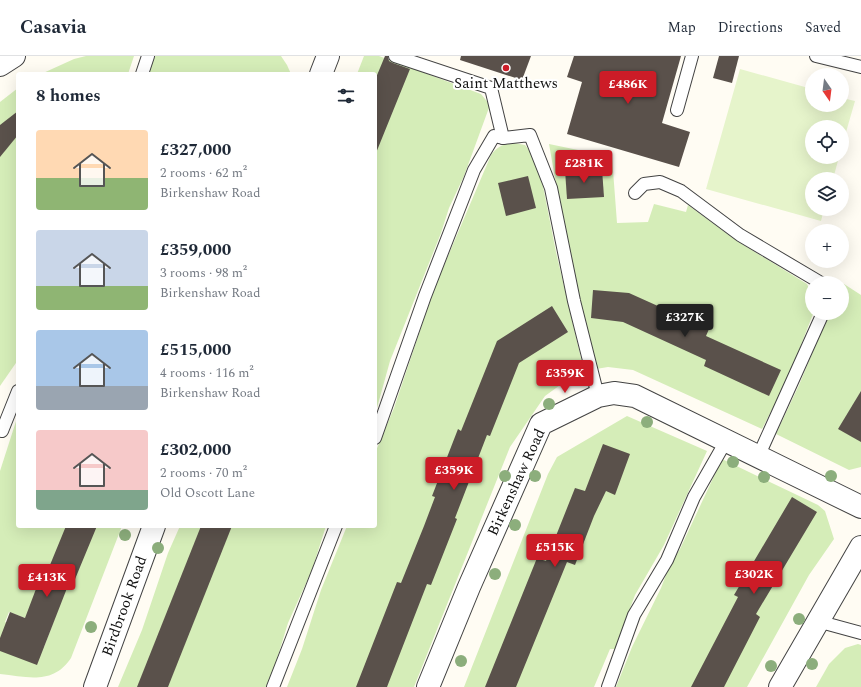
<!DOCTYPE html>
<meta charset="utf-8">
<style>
:root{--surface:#fff;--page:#f6f6f7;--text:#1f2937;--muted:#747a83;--line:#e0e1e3;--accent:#cc1c27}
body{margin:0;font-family:Spectral,serif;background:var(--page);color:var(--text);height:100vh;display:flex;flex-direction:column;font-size:15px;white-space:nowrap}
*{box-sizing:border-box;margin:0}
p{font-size:13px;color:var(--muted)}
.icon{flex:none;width:22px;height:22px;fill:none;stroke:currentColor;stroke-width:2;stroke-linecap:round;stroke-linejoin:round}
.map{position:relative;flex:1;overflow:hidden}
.drawer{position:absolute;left:16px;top:16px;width:361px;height:456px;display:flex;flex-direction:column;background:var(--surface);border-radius:4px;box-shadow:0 4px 16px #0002}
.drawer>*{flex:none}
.needle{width:26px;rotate:166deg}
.controls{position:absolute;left:805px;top:12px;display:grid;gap:8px}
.controls a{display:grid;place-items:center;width:44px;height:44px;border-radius:50%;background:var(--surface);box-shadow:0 4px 16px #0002;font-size:20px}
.price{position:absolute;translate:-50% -34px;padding:0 9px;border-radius:4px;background:var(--accent);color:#fff;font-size:13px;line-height:26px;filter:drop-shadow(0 1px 2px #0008)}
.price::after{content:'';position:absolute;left:50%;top:24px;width:12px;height:9px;margin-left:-6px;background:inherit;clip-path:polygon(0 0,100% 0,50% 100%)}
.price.on{background:#222;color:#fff}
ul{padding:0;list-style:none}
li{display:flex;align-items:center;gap:12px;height:100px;padding:0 20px}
li span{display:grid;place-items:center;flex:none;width:112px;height:80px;border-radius:4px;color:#555}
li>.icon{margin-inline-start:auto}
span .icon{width:48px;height:48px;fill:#fffc;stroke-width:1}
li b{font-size:17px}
h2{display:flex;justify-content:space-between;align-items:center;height:48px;padding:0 20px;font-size:17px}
header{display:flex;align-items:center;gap:24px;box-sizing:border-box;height:56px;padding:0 20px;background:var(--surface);border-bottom:1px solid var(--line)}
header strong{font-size:19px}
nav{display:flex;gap:22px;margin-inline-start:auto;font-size:14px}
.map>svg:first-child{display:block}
.green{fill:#d5edb8;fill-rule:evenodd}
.pitch{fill:#e6f4cb}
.building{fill:#5a514b}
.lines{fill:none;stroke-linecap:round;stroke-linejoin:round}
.service-casing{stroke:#434343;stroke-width:14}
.minor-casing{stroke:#434343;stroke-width:24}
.service{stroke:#fff;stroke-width:12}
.minor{stroke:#fff;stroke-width:22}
.tree{fill:#8cae7c}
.poi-dot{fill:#cc1c27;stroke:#fff;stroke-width:1.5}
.labels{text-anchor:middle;stroke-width:4;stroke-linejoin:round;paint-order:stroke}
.poi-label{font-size:15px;fill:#101010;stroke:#fff}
.street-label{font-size:15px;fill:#101010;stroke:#fff}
</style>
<header>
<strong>Casavia</strong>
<nav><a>Map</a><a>Directions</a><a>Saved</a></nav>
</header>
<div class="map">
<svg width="861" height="631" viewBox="0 0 861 631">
<rect width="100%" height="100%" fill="#fffcf3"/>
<g class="green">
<path d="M 86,0 L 134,0 L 128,18 L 41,18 L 74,3 Z"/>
<path d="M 155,0 L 281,0 L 287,9 L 291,18 L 148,18 Z"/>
<path d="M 364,0 L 379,0 L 481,38 L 490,49 L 464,120 L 449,152 L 441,177 L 390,305 L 375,359 L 375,18 L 357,18 Z"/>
<path d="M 18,32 L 18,304 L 0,330 L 0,46 Z"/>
<path d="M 514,87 L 525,89 L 533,99 L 541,120 L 556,196 L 584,315 L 574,319 L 545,340 L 510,391 L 414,631 L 287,631 L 302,593 L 321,534 L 347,470 L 375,470 L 375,397 L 394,352 L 434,233 L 491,99 C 498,90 503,88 514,87 Z"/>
<path d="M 549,88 L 612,101 L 617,167 L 648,166 L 654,148 L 686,156 L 688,149 L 737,185 L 807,228 L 810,235 L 813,258 L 789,320 L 762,373 L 633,314 L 608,311 L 596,313 L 567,190 Z"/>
<path d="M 844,228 L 861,239 L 861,411 L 849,414 L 776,378 L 799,329 L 829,257 L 842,257 L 842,232 Z"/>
<path d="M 18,359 L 18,470 L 122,470 L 71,602 C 53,629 28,621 0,618 L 0,415 ZM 65,535 L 44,591 L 7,577 L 10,568 L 5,566 L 9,556 L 25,562 Z"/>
<path d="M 627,360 L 707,395 L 664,489 L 635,539 L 615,593 L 610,593 L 594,631 L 464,631 L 548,418 L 557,401 Z"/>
<path d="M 722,403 L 818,449 L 825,455 L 834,483 L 809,519 L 747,631 L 616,631 L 632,591 L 661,532 L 669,511 L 680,493 Z"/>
<path d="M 180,470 L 326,470 L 312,514 L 288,567 L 276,606 L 266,631 L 118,631 L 142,574 L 168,497 Z"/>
<path d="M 858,588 L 861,589 L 861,631 L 816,631 L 829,608 L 845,592 Z"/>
</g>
<path class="pitch" d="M 740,13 L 812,33 L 812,49 L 842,49 L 842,42 L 855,45 L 842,90 L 842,71 L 812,71 L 812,101 L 839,101 L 833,123 L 812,123 L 812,153 L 824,153 L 821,165 L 706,133 Z"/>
<g class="building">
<path d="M 385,0 L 388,0 L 389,5 L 393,7 L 410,13 L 376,97 L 375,24 Z"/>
<path d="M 461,0 L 531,0 L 522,24 L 460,4 Z"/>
<path d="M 574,0 L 681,0 L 662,67 L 690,76 L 679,111 L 567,78 L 582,26 L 567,21 Z"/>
<path d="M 719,0 L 739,0 L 732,27 L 713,22 Z"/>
<path d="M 18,55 L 18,79 L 0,101 L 0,69 Z"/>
<path d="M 602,113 L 604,141 L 567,143 L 565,114 Z"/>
<path d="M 528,120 L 536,152 L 506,160 L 498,127 Z"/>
<path d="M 593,234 L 629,237 L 709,273 L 706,280 L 781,314 L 769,340 L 704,310 L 706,304 L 623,266 L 591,262 Z"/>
<path d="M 552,250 L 568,276 L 519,307 L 490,380 L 487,379 L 455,462 L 457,463 L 431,529 L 427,528 L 387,631 L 356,631 L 397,526 L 401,527 L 424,470 L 435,441 L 432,440 L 458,373 L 461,375 L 497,285 Z"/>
<path d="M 861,335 L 861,386 L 838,373 Z"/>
<path d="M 603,388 L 630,398 L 615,439 L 606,435 L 594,460 L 575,509 L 567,506 L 516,631 L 485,631 L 537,502 L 546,505 L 575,432 L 585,435 Z"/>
<path d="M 792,441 L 817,456 L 756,558 L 760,561 L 724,631 L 691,631 L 738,541 L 734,539 Z"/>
<path d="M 66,470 L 97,470 L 73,528 L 69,527 L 37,609 L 0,595 L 0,582 L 10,556 L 25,562 L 39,525 L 43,526 Z"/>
<path d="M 201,470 L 232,470 L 168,631 L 137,631 Z"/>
</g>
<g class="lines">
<g class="service-casing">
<g id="service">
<path d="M 395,0 L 491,32 L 503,82"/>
<path d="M 816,0 L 861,11"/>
<path d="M 142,18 L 148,0"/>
<path d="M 677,54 L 692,0"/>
<path d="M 635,137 L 644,128 L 660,126 L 681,135 L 740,179 L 821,227"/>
<path d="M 2,375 L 18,335"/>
<path d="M 375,382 L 425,240 L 474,114 L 494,80 L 503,82 L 530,79 L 551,132 L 574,245 L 598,340"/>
<path d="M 758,401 L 823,257"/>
<path d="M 817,565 L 861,577"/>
<path d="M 273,631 L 336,470"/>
<path d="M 608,631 L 634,559 L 667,504 L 694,441 L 726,385"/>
</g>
</g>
<g class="minor-casing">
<g id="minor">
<path d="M 0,9 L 14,0"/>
<path d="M 321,18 L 328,0"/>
<path d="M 95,631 L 154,470"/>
<path d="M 428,631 L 469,531 L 541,368 L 598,340 L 614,337 L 635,340 L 861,451"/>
<path d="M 780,631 L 861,491"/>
</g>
</g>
<use href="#service" class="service"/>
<use href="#minor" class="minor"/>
</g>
<g class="tree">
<circle cx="549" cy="348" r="6"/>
<circle cx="647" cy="366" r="6"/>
<circle cx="733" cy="406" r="6"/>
<circle cx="505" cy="420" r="6"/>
<circle cx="535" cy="420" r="6"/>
<circle cx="831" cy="420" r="6"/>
<circle cx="764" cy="421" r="6"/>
<circle cx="515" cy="469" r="6"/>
<circle cx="125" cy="479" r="6"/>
<circle cx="158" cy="492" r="6"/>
<circle cx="495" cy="518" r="6"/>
<circle cx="799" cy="563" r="6"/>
<circle cx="91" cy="571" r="6"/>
<circle cx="461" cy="605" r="6"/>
<circle cx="812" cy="608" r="6"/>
<circle cx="771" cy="610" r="6"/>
</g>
<circle class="poi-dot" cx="506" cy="12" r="4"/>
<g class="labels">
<g class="poi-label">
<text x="506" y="32">Saint Matthews</text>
</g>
<g class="street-label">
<text transform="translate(516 426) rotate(-65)" y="5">Birkenshaw Road</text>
<text transform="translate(124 550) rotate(-70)" y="5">Birdbrook Road</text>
</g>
</g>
</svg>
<div class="controls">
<a><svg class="needle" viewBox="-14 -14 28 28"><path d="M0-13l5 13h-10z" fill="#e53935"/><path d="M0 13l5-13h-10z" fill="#747a83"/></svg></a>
<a><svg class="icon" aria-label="locate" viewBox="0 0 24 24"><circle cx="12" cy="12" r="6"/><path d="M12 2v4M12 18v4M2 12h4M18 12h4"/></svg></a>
<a><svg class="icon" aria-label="layers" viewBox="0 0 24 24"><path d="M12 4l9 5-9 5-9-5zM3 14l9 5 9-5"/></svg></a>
<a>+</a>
<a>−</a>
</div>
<b class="price" style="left:628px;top:49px">£486K</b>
<b class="price" style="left:584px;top:128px">£281K</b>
<b class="price on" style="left:685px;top:282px">£327K</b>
<b class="price" style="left:565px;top:338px">£359K</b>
<b class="price" style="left:454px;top:435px">£359K</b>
<b class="price" style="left:555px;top:512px">£515K</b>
<b class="price" style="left:754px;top:539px">£302K</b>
<b class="price" style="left:47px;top:542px">£413K</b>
<section class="drawer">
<h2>8 homes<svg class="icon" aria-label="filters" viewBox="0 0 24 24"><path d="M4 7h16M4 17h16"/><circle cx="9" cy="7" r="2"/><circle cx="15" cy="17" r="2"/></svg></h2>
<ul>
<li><span style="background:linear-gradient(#ffd9b3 60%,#8fb573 0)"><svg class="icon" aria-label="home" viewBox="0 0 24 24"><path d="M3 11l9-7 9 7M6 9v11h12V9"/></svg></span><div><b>£327,000</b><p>2 rooms · 62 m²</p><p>Birkenshaw Road</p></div></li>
<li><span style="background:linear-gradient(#c9d6e8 70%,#8fb573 0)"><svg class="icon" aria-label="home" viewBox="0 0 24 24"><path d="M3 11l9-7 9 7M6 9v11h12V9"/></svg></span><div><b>£359,000</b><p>3 rooms · 98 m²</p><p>Birkenshaw Road</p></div></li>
<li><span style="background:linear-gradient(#a9c7e8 70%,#9aa5b1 0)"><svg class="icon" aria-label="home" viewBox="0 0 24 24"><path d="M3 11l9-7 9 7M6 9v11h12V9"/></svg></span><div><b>£515,000</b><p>4 rooms · 116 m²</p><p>Birkenshaw Road</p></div></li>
<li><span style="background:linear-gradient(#f6c9c9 75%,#7fa58c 0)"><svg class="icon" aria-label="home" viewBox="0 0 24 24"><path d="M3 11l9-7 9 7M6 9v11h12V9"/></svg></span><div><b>£302,000</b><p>2 rooms · 70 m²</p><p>Old Oscott Lane</p></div></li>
</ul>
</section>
</div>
